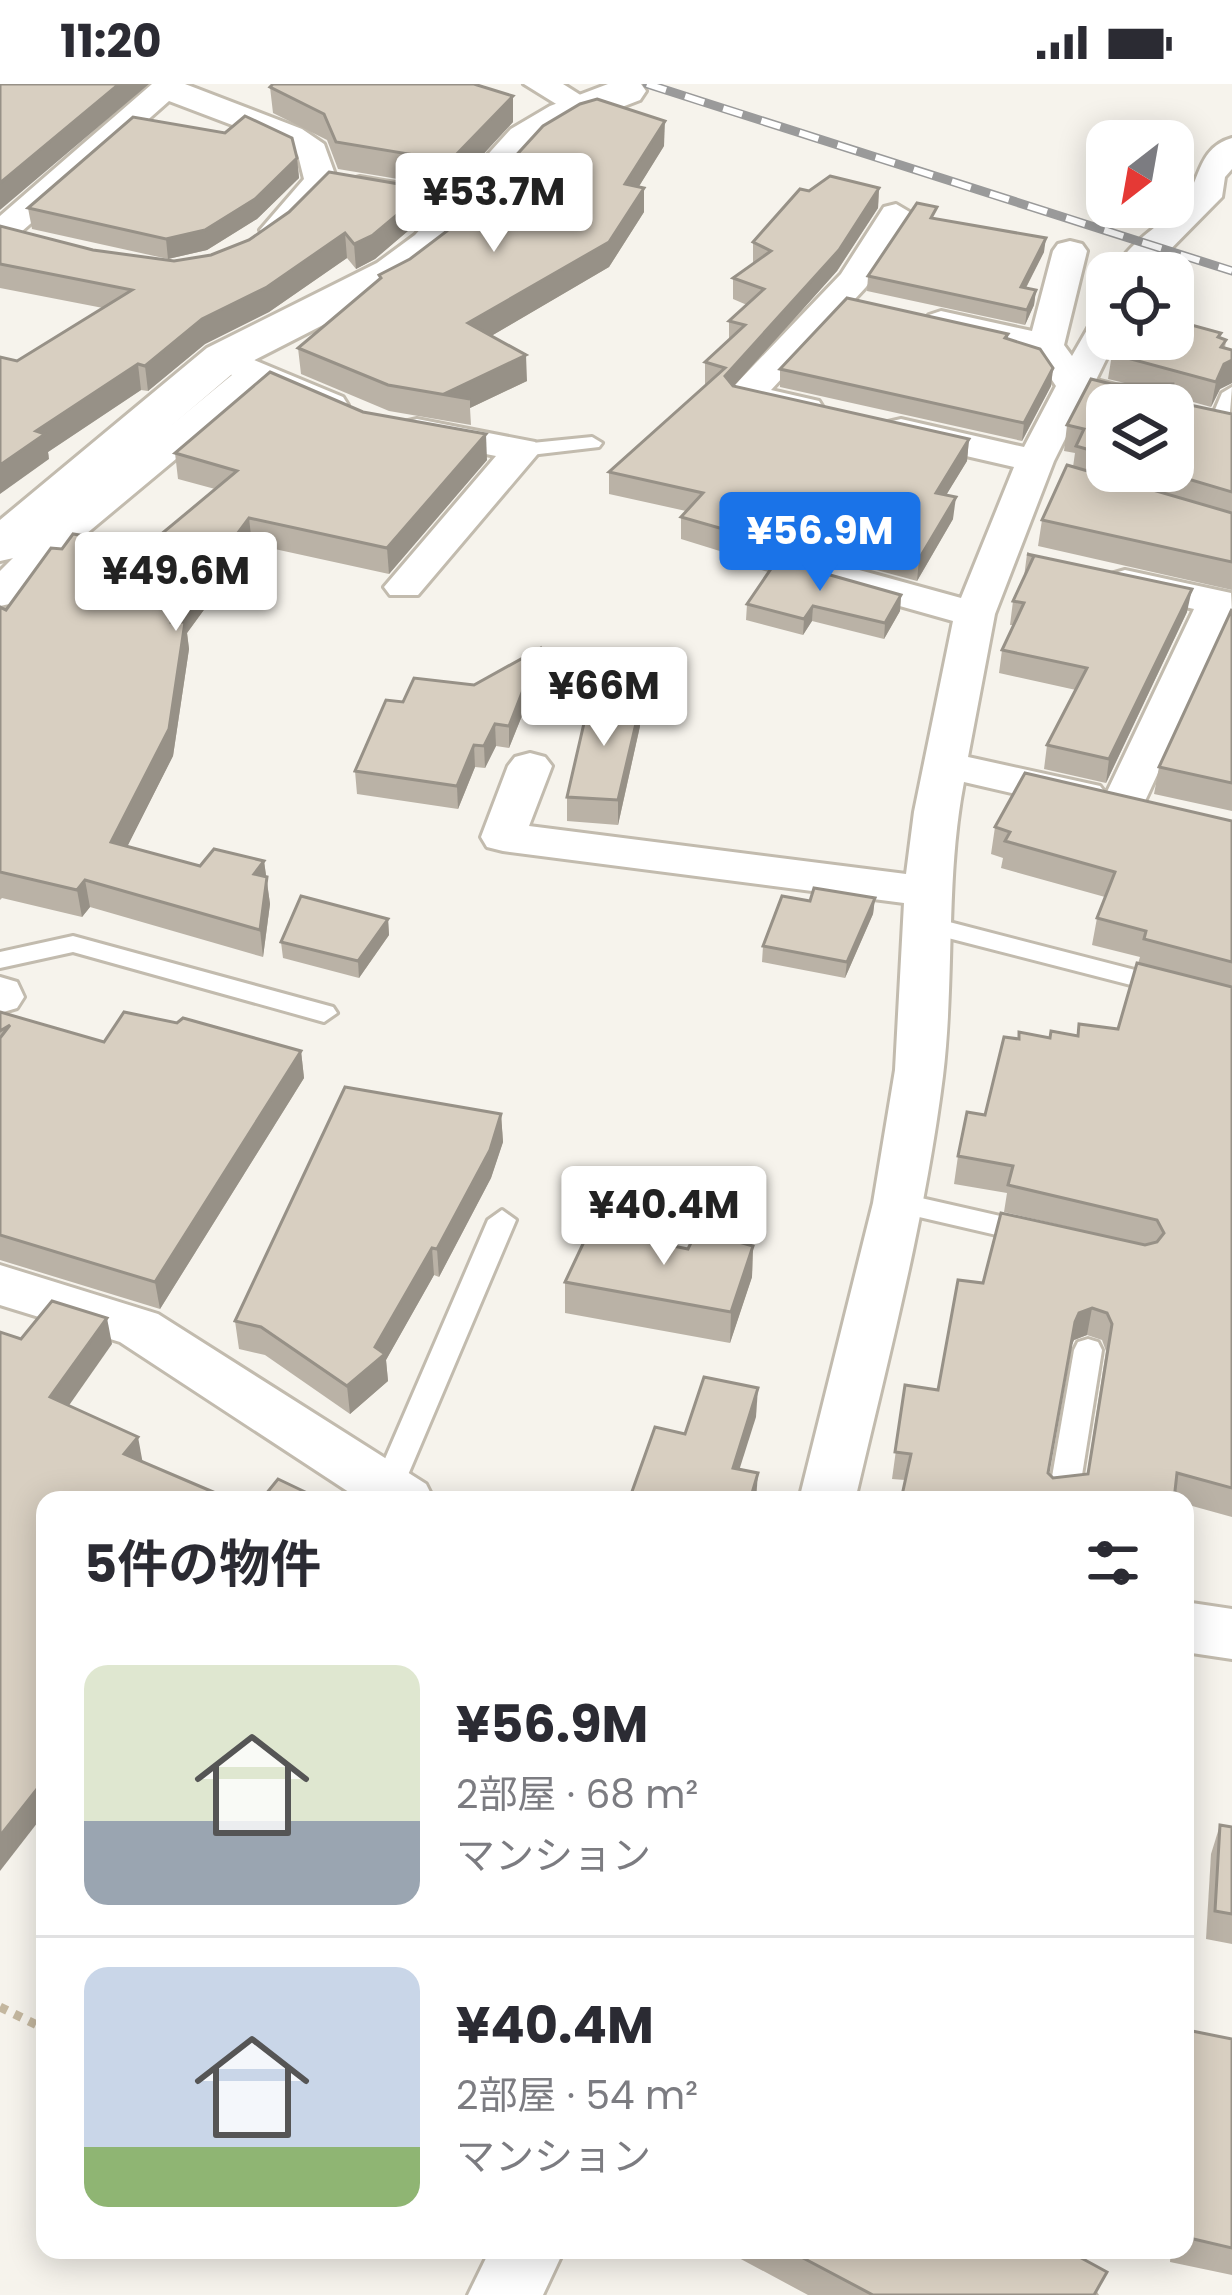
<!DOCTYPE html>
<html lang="ja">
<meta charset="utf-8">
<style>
:root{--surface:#fff;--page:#f2f2f3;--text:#2b2b33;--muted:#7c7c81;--line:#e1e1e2;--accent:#1a73e8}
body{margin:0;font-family:Poppins,"Noto Sans JP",sans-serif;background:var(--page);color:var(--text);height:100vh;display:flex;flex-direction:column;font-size:45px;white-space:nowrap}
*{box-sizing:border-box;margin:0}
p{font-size:39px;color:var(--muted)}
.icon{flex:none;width:66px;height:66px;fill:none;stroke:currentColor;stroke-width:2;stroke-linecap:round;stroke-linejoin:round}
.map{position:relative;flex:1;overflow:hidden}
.drawer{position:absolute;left:36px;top:1407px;width:1158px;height:768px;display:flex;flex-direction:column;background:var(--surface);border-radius:24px;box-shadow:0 6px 30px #0003}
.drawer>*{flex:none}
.needle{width:78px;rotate:211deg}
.buttons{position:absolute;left:1086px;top:36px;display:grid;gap:24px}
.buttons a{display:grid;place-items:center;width:108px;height:108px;border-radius:24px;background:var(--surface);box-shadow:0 6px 30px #0003;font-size:60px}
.price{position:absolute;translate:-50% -102px;padding:0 27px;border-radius:12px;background:#fff;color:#222;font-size:39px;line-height:78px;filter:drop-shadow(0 3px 6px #0008)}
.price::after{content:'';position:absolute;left:50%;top:72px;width:36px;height:27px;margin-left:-18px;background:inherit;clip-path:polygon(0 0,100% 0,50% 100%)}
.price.on{background:var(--accent);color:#fff}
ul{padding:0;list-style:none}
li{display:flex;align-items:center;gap:36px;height:300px;padding:0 48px}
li+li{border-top:3px solid var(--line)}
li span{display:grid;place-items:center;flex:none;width:336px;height:240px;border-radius:24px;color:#555}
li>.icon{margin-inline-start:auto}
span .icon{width:144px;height:144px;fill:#fffc;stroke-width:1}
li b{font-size:51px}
h2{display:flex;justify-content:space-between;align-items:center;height:144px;padding:0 48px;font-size:51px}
.status{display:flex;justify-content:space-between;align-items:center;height:84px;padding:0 60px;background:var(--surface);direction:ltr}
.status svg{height:33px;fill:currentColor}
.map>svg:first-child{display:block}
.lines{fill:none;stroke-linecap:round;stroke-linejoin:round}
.service-casing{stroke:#c2bbae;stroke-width:6}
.minor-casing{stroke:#c2bbae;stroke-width:6}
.tertiary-casing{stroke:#c2bbae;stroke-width:6}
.path{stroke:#c4b79f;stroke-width:9;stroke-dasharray:8 8;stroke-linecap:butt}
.service{fill:#fff;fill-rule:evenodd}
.minor{fill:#fff;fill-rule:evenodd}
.tertiary{fill:#fff;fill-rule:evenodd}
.rail-casing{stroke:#9a9a9a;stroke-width:9}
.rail{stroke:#fff;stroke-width:6;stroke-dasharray:20;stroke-linecap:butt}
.wall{fill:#bab2a6;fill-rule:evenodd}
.shaded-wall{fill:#979187}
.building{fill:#d8cfc1;stroke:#979187;stroke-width:3;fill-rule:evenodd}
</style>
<div class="status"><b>11:20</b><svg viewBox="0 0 49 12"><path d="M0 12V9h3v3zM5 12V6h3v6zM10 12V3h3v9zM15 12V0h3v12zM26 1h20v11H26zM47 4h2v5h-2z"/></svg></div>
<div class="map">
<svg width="1232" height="2211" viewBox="0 0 1232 2211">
<rect width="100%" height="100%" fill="#f6f3ec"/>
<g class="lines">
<g class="service-casing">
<g id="service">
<path d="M 1232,303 L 1229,340 L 1212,344 L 1209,340 L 1222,309 Z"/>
<path d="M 592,353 L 602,359 L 599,363 L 522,372 L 512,366 L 522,360 Z"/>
<path d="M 926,832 L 1232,911 L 1232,927 L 917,846 L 914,840 Z"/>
<path d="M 73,852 L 333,923 L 337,929 L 324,938 L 73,868 L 0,884 L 0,868 Z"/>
<path d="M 899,1109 L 1031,1139 L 1045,1149 L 1031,1159 L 889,1126 L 885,1119 Z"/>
<path d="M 502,1126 L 516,1136 L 402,1405 L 395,1416 L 362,1416 L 375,1398 L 488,1136 Z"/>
<path d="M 1088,1255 L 1098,1258 L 1102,1266 L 1078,1416 L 1048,1416 L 1074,1266 L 1078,1258 Z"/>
</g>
</g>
<g class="minor-casing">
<g id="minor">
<path d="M 152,0 L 185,0 L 302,45 L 324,60 L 337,96 L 289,153 L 265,153 L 260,146 L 304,95 L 298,71 L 280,59 L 169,17 L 12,156 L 0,159 L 0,132 Z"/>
<path d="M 524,0 L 563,0 L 601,24 L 596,31 L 574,31 Z"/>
<path d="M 1232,54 L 1232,85 L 1225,93 L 1222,113 L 1147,189 L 1113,189 C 1129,155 1165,142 1187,112 C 1200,95 1199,63 1232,54 Z"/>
<path d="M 360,93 L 466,111 L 483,121 L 466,131 L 348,110 L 344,103 L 348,96 Z"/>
<path d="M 896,120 L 913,130 L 866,203 L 771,306 L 819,317 L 824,325 L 819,333 L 806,336 L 733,319 L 728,311 L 733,303 L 841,190 L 884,123 Z"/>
<path d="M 1070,157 L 1082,160 L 1087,167 L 1064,261 L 1072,272 L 1095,232 L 1107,228 L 1107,255 L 1116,255 L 1096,296 L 1161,313 L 1166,321 L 1107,321 L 1085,315 L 1054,377 L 995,530 L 968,673 L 1100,702 L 1106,710 L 1194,525 L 1111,506 L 1105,498 L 1111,490 L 1125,486 L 1231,509 L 1232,529 L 1139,730 L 1123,734 L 1107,730 L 1101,720 L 1085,726 L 964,698 C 945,796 955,894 943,992 C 925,1136 888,1275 855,1416 L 799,1416 L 873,1119 L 895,986 L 904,819 L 503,767 L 487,763 L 481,753 L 508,682 L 515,673 L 530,669 L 545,673 L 552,682 L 529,742 L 906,790 L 914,728 L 953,537 L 733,475 L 727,467 L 733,459 L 747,455 L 961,514 L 1014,383 L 888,354 L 882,346 L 888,338 L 901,335 L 1024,363 L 1056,302 L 1034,269 L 929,245 L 923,238 L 929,231 L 941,227 L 1032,247 L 1053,167 L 1058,160 Z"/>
<path d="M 223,263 L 343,313 L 348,321 L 343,329 L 317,329 L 261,304 L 56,475 L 14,519 L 0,522 L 0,487 L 28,459 L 232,291 L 205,274 L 210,266 Z"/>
<path d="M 417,335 L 535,358 L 541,366 L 418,511 L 390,511 L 384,503 L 496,372 L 404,354 L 398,346 L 404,338 Z"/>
<path d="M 0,893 L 17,898 L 24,913 L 17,924 L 0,929 Z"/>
<path d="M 0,1181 L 158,1230 L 426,1400 L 434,1416 L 361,1416 L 120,1258 L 0,1221 Z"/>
<path d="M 1185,1518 L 1232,1525 L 1232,1575 L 1185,1568 Z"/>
<path d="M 490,2166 L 564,2166 L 543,2211 L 468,2211 Z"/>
</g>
</g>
<g class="tertiary-casing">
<path id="tertiary" d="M 608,0 L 641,0 L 646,7 L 640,16 L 578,40 L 541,63 L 445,169 L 409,197 L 239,284 L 18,473 L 0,477 L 0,436 L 207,264 L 377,179 L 415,151 L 511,45 L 550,22 Z"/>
</g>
<path class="path" d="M 0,1923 L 45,1945"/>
<use href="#service" class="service"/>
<use href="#minor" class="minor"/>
<use href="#tertiary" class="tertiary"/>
<g class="rail-casing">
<path id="rail" d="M 647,0 L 1232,187"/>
</g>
<use href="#rail" class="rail"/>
</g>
<g class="wall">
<path d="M 270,3 L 513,12 L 513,38 L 452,104 L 338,85 L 327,56 L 273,29 Z"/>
<path d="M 664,62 L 639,102 L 644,104 L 644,128 L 609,183 L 491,252 L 527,297 L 470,324 L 471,341 L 389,327 L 301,290 L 298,264 L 379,196 L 379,191 Z"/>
<path d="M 297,74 L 299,94 L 257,135 L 207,166 L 168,175 L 32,145 L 28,124 Z"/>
<path d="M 879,104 L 878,124 L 837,187 L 734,302 L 969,355 L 967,377 L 946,411 L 953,435 L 917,497 L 748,451 L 732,455 L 723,468 L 681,455 L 681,433 L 686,427 L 609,410 L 609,388 L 707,301 L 705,300 L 705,278 L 729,257 L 729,237 L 747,221 L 733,215 L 733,194 L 753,180 L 753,158 L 809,107 Z"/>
<path d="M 429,129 L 375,175 L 356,185 L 347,174 L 269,228 L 205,260 L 148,307 L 141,306 L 48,368 L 49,375 L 17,277 L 103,224 L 0,204 L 0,142 L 93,166 L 174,177 L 211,171 Z"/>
<path d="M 936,135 L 1044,168 L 1026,204 L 1036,206 L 1034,221 L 1025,241 L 867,207 L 868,192 Z"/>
<path d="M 1221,249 L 1220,254 L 1226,256 L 1225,264 L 1232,266 L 1232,299 L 1220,305 L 1211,323 L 1175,313 L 1176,318 L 1232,330 L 1232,506 L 1038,462 L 1042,436 L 1073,383 L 1075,369 L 1064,367 L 1067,341 L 1111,300 L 1129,300 L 1108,295 L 1112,270 ZM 1107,321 L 1173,387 L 1107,387 Z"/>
<path d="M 1008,250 L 1008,255 L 1053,284 L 1051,302 L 1022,357 L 780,303 L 780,285 Z"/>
<path d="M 363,328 L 487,376 L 389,490 L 252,460 L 187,549 L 189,565 L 173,672 L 127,762 L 200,782 L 264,777 L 270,820 L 263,873 L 90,823 L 82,833 L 2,814 L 0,816 L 0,523 L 6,526 L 62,465 L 147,462 L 215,405 L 178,395 L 175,369 Z"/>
<path d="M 1027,470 L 1187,528 L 1106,699 L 1044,685 L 1047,661 L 1076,606 L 999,589 L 1002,566 L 1014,541 L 1010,541 L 1013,517 L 1024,493 Z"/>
<path d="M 901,511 L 900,527 L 884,555 L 812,537 L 803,551 L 746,536 L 747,520 Z"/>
<path d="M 1232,525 L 1232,727 L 1154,710 L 1159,683 Z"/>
<path d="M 540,587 L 509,664 L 496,662 L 485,684 L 475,683 L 458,725 L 357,710 L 355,687 L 474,601 Z"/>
<path d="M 640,642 L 618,741 L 567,737 L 567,713 Z"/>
<path d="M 1232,737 L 1232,1433 L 1185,1420 L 1185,1416 L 901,1416 L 905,1396 L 892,1395 L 905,1301 L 938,1306 L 983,1199 L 1145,1161 L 1004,1128 L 1007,1109 L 954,1100 L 958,1072 L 985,1031 L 1018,955 L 1077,952 L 1079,940 L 1118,945 L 1140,873 L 1092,861 L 1097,834 L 1105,813 L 1001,784 L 1003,774 L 991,770 L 995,743 ZM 1087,1251 L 1102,1256 L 1106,1267 L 1087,1390 L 1053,1394 L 1048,1389 L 1070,1264 L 1074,1256 Z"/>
<path d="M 875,814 L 873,830 L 845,894 L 762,878 L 763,862 L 810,817 Z"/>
<path d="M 388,835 L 389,851 L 359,894 L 283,874 L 281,858 Z"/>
<path d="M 0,928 L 104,958 L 301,967 L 304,994 L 160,1225 L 0,1176 Z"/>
<path d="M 501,1030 L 503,1058 L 491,1094 L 439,1193 L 434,1191 L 386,1276 L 388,1297 L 350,1330 L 265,1271 L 239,1265 L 235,1237 Z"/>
<path d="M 753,1162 L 752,1193 L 730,1259 L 565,1229 L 565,1198 L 688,1165 Z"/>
<path d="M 1220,1741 L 1232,1743 L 1232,1860 L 1206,1855 L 1211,1770 Z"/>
<path d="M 1192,1947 L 1232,1955 L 1232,2191 L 1170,2178 L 1171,2166 L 1185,2166 L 1185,1970 Z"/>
<path d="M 724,2166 L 1076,2166 L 1074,2171 L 1099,2211 L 808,2211 Z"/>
</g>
<g class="shaded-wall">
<path d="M 119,0 L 149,0 L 0,126 L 0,99 Z"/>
<path d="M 513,12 L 513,38 L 452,104 L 450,77 Z"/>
<path d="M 665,37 L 664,62 L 625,125 L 625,100 Z"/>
<path d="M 297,74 L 299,94 L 257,135 L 207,166 L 168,175 L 166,155 Z"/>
<path d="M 644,104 L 644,128 L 609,183 L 469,265 L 468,239 Z"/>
<path d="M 879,104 L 878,124 L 837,187 L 724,313 L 725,292 Z"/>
<path d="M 428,105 L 429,129 L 375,175 L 356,185 L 354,160 Z"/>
<path d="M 345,149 L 347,174 L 269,228 L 205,260 L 148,307 L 145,282 L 202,235 Z"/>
<path d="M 1046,154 L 1044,168 L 1019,217 L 1021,203 Z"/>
<path d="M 1036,206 L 1034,221 L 1025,241 L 1027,226 Z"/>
<path d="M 526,271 L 527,297 L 470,324 L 470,315 L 446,309 Z"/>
<path d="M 1232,276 L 1232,299 L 1220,305 L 1211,323 L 1216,298 L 1224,280 Z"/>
<path d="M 138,280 L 141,306 L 48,368 L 49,375 L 0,410 L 0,381 L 36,347 Z"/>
<path d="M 1053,284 L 1051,302 L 1022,357 L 1024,339 Z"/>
<path d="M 486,350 L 487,376 L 389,490 L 387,464 Z"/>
<path d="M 969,355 L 967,377 L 934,431 L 936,409 Z"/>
<path d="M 956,413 L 953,435 L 917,497 L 919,475 Z"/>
<path d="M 749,428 L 748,451 L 732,455 L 723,468 L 723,445 L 733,432 Z"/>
<path d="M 249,434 L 252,460 L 187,549 L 189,565 L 173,672 L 116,785 L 111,758 L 172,538 Z"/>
<path d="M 1192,505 L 1187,528 L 1106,699 L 1109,675 Z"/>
<path d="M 901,511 L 900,527 L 884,555 L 885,539 Z"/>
<path d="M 813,522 L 812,537 L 803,551 L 804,535 Z"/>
<path d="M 539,565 L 540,587 L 509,664 L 509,642 Z"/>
<path d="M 641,618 L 640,642 L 618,741 L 618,716 Z"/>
<path d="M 495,640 L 496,662 L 485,684 L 484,662 Z"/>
<path d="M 474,661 L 475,683 L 458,725 L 457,702 Z"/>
<path d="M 264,777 L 270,820 L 263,873 L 254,790 Z"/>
<path d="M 85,796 L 90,823 L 82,833 L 77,806 Z"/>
<path d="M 875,814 L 873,830 L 845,894 L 847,878 Z"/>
<path d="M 388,835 L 389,851 L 359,894 L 358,877 Z"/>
<path d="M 301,967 L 304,994 L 160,1225 L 155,1198 Z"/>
<path d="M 501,1030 L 503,1058 L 491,1094 L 439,1193 L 437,1165 Z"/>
<path d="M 753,1162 L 752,1193 L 730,1259 L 731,1228 Z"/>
<path d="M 432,1164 L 434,1191 L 386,1276 L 388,1297 L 350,1330 L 347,1302 L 375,1263 Z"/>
<path d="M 1092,1224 L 1087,1251 L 1074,1256 L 1070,1265 L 1075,1238 L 1079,1229 Z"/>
<path d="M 107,1234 L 112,1260 L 56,1340 L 50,1313 Z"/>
<path d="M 758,1304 L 756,1333 L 731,1412 L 733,1384 Z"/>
<path d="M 138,1353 L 143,1380 L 124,1370 Z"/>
<path d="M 758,1389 L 756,1416 L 750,1416 Z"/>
<path d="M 45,1695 L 45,1729 L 0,1787 L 0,1752 Z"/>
</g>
<g class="building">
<path d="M 0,0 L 119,0 L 0,99 Z"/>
<path d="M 273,0 L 474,0 L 513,12 L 450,77 L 336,58 L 324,30 L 270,3 Z"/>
<path d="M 597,15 L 665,37 L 625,100 L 644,104 L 609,158 L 468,239 L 526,271 L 446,309 L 470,315 L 388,301 L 298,264 L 381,194 L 379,191 L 410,175 L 447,147 L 543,42 L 580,20 Z"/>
<path d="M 245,32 L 292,54 L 297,74 L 255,115 L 205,146 L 166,155 L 28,124 L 133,33 L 225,49 Z"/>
<path d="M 329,88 L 428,105 L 373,151 L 354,160 L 345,149 L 267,203 L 202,235 L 145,282 L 138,280 L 36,347 L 45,350 L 0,381 L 0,273 L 17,277 L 132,206 L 0,180 L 0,142 L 93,166 L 174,177 L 211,171 L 249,156 L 289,128 Z"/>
<path d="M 830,92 L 879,104 L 839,166 L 725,292 L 733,302 L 969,355 L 936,409 L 956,413 L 919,475 L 749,428 L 733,432 L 723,445 L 681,433 L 703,409 L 609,388 L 725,284 L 705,278 L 745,241 L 729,237 L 764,205 L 733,194 L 771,167 L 753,158 L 800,105 L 809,107 Z"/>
<path d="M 917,119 L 937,123 L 931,134 L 1046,154 L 1021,203 L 1036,206 L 1027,226 L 868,192 Z"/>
<path d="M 847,214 L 1008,250 L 1005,254 L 1040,265 L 1053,284 L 1024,339 L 780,285 Z"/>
<path d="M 1173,236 L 1221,249 L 1218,253 L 1226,256 L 1221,263 L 1232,266 L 1232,276 L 1224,280 L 1216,298 L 1112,270 L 1124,255 L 1173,255 Z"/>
<path d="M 270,288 L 363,328 L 486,350 L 387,464 L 249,434 L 172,538 L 185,538 L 169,645 L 111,758 L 200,782 L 214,765 L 264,777 L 254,790 L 267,793 L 260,846 L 85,796 L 77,806 L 0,788 L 0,523 L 6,526 L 51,464 L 62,465 L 73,450 L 147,462 L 237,387 L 175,369 Z"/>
<path d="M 1091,295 L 1111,300 L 1173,300 L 1176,318 L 1232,330 L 1232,408 L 1161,387 L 1173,387 L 1173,321 L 1107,321 L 1107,371 L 1076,362 L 1084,345 L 1067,341 Z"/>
<path d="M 1067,381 L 1232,429 L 1232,478 L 1042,436 Z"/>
<path d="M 1027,470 L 1192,505 L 1109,675 L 1047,661 L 1087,584 L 1002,566 L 1024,519 L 1013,517 L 1034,472 Z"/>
<path d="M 777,476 L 901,511 L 885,539 L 813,522 L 804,535 L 747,520 Z"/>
<path d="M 1232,525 L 1232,699 L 1159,683 Z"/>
<path d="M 539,565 L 509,642 L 495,640 L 484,662 L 474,661 L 457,702 L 355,687 L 386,616 L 403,618 L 414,594 L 474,601 Z"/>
<path d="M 590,613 L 641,618 L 618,716 L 567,713 Z"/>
<path d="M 1025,689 L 1232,737 L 1232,878 L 1144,855 L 1146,847 L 1097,834 L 1115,788 L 1005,757 L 1010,748 L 995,743 Z"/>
<path d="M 814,804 L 875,814 L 847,878 L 763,862 L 782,812 L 810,817 Z"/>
<path d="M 301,812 L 388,835 L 358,877 L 281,858 Z"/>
<path d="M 1137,879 L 1232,903 L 1232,1404 L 1177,1389 L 1174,1416 L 901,1416 L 911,1370 L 895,1368 L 905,1301 L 938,1306 L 958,1196 L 983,1199 L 1001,1129 L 1145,1161 L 1157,1158 L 1164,1149 L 1157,1136 L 1008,1101 L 1013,1082 L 958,1072 L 967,1028 L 985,1031 L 1004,953 L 1019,955 L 1019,948 L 1050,954 L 1051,947 L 1078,952 L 1079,940 L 1118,945 ZM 1092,1224 L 1107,1229 L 1112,1240 L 1088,1390 L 1053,1394 L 1048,1389 L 1075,1238 L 1079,1229 Z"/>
<path d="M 0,928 L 104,958 L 124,928 L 177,939 L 183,934 L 301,967 L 155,1198 L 0,1151 L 0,954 L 10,941 L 0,947 Z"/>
<path d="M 345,1003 L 501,1030 L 490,1066 L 437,1165 L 432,1164 L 375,1263 L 385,1270 L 347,1302 L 261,1243 L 235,1237 Z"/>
<path d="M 590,1145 L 688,1165 L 697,1146 L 753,1162 L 731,1228 L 565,1198 Z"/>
<path d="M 52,1217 L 107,1234 L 50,1313 L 138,1353 L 124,1370 L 232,1416 L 45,1416 L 45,1695 L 0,1752 L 0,1248 L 21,1255 Z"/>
<path d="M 704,1293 L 758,1304 L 733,1384 L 758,1389 L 750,1416 L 629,1416 L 655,1343 L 685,1350 Z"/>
<path d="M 278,1395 L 322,1416 L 261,1416 Z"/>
<path d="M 1220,1741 L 1232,1743 L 1232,1830 L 1215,1827 Z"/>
<path d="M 1192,1947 L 1232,1955 L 1232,2164 L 1185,2153 L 1185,2065 Z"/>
<path d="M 788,2166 L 1075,2166 L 1074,2170 L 1107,2188 L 1094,2211 L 873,2211 Z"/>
</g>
</svg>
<div class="buttons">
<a><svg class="needle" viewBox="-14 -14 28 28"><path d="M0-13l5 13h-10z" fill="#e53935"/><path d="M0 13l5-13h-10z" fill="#7c7c81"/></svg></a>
<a><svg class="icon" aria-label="locate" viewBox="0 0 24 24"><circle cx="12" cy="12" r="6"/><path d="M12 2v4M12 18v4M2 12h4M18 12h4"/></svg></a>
<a><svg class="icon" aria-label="layers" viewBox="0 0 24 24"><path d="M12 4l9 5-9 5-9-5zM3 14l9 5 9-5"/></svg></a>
</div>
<b class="price" style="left:494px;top:171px">¥53.7M</b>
<b class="price on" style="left:820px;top:510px">¥56.9M</b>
<b class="price" style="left:176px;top:550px">¥49.6M</b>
<b class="price" style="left:604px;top:665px">¥66M</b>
<b class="price" style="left:664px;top:1184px">¥40.4M</b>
<section class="drawer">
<h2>5件の物件<svg class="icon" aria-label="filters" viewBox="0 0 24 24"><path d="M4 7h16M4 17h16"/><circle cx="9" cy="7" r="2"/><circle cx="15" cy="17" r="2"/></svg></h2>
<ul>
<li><span style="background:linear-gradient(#dfe7d0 65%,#9aa5b1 0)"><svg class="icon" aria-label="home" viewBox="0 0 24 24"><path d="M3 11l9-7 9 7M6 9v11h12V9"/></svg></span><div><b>¥56.9M</b><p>2部屋 · 68 m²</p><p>マンション</p></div></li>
<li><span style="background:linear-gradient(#c9d6e8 75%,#8fb573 0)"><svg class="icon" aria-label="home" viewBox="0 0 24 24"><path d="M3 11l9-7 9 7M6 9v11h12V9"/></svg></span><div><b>¥40.4M</b><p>2部屋 · 54 m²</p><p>マンション</p></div></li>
</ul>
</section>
</div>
